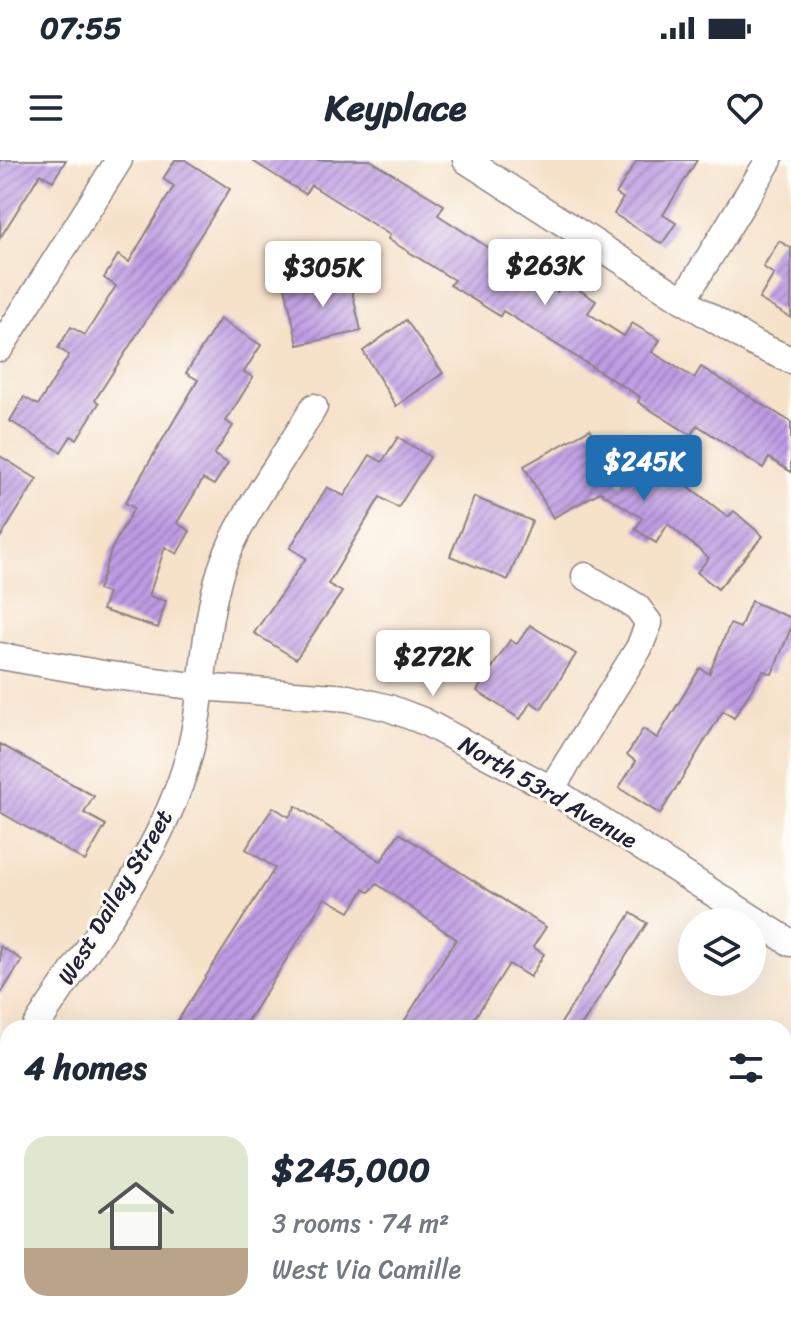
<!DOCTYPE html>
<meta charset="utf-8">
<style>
:root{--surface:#fff;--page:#f2f2f3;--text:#1f2937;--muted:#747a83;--accent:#1f6fb2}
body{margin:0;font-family:Sriracha,sans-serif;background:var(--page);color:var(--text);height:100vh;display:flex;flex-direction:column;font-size:30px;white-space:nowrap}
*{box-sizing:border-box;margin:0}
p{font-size:26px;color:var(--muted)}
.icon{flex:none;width:44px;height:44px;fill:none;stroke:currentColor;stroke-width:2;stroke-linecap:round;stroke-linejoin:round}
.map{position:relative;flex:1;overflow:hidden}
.sheet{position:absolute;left:0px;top:860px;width:792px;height:312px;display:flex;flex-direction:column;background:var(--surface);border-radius:24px 24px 0 0;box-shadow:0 8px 32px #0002}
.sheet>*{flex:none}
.fabs{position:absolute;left:678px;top:748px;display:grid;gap:16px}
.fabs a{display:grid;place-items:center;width:88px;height:88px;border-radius:50%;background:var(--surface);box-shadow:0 8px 32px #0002;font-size:40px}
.price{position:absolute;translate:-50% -68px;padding:0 18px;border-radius:8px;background:#fff;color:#222;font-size:26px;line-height:52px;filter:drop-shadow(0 2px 4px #0008)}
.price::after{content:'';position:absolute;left:50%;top:48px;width:24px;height:18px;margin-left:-12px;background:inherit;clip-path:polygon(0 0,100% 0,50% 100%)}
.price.selected{background:var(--accent);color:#fff}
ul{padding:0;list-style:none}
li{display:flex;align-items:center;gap:24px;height:200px;padding:0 24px}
li span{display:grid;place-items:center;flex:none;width:224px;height:160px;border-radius:24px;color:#555}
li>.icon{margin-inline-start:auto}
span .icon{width:96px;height:96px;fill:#fffc;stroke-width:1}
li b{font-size:34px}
h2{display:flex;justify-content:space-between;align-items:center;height:96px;padding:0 24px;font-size:34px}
.status{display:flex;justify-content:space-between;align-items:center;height:56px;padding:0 40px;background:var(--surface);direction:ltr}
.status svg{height:22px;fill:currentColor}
header{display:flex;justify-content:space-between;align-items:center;height:104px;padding:0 24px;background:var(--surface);font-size:36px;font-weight:700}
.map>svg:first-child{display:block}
.building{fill:url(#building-hatch)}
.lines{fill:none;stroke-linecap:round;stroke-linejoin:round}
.minor-casing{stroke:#8c8282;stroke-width:29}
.minor{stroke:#fff;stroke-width:26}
.labels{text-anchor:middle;stroke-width:6;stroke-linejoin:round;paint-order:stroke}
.street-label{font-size:24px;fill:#22223b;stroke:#fdfcf7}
</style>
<div class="status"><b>07:55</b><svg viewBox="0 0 49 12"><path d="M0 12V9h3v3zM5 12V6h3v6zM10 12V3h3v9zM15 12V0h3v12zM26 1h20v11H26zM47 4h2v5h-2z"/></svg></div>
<header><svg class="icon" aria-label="menu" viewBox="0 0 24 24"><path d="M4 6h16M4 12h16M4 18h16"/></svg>Keyplace<svg class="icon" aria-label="heart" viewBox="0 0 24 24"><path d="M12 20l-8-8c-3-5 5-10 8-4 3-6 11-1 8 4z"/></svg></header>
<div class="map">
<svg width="791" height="1172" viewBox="0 0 791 1172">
<defs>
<pattern id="building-hatch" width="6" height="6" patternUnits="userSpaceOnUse" patternTransform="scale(2)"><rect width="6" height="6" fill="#be9be3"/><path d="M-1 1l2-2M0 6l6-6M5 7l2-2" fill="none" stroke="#9a7eb9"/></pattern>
</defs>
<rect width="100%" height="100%" fill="#fdfcf7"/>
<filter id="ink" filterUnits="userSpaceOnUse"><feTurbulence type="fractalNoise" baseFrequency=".0125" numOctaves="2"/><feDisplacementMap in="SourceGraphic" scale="16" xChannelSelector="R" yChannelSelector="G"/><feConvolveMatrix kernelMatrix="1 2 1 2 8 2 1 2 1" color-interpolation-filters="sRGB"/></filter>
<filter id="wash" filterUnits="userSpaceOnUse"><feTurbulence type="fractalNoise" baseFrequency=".006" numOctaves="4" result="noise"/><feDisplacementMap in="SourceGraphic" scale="32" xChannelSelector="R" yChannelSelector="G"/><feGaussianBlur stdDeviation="1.8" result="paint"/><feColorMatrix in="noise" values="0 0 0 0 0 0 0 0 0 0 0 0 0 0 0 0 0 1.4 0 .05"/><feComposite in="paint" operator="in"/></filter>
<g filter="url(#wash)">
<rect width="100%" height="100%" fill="#f6e1c9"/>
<g id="blocks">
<g class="building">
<path d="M 0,0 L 66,0 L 53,21 L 40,14 L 0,78 Z"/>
<path d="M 175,0 L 185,0 L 230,29 L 95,240 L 99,243 L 77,279 L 71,276 L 61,292 L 10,261 L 24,237 L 38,245 L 69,195 L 58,188 L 71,167 L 85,175 L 116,126 L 104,118 L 118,95 L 129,102 L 174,26 L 163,19 Z"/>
<path d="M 251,0 L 370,0 L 444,45 L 438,55 L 506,99 L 512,88 L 534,102 L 527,113 L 557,132 L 564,120 L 596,141 L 588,153 L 624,176 L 632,163 L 660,180 L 652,192 L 694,218 L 701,207 L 791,262 L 791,312 L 769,298 L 763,308 L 697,265 L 691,275 L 638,242 L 640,237 L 503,151 L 500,156 L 450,125 L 454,120 L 388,79 L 390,75 L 311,25 L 305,34 Z"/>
<path d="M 637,0 L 697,0 L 663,55 L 676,63 L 662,84 L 614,54 L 623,38 L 616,34 Z"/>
<path d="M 779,81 L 791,88 L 791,158 L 759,139 L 774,114 L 763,107 Z"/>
<path d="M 348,113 L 361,171 L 298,185 L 285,127 Z"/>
<path d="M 220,159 L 261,185 L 244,212 L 253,217 L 226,261 L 233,266 L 214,295 L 228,303 L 214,325 L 203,319 L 177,363 L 190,371 L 177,394 L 165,387 L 149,436 L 166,441 L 158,468 L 102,450 L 108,433 L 98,430 L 112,388 L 134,348 L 125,343 L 198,220 L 186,213 Z"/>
<path d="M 406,160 L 443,213 L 396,246 L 363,191 Z"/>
<path d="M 590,269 L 621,325 L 635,302 L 658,318 L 665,308 L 728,357 L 734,351 L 763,376 L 718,429 L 697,412 L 709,398 L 668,364 L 656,383 L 635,369 L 642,358 L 600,332 L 553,358 L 524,306 Z"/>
<path d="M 398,277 L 430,297 L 398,348 L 380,337 L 328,424 L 342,432 L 296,499 L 254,473 L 306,398 L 290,388 L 327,327 L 344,336 L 370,295 L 382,302 Z"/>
<path d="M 0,296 L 37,319 L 0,378 Z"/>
<path d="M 474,337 L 532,361 L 508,420 L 450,396 Z"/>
<path d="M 751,441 L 791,458 L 791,468 L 772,514 L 763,511 L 734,558 L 723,551 L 660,654 L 619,628 L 636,601 L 627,595 L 643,569 L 657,578 L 700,508 L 709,514 L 730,464 L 740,468 Z"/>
<path d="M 530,465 L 576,494 L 541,549 L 531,542 L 520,559 L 477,531 L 510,480 L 517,484 Z"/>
<path d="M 0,584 L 94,636 L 84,653 L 106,665 L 85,701 L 0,652 Z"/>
<path d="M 296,646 L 381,701 L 399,673 L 546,767 L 533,787 L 544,794 L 530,817 L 509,804 L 468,868 L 400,868 L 456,779 L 377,724 L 369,732 L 364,729 L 350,752 L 325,738 L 243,868 L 173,868 L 275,708 L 246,689 L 273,647 L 289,657 Z"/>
<path d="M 631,753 L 647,763 L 580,868 L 558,868 Z"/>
<path d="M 0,786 L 22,800 L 0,835 Z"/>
</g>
</g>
</g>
<g filter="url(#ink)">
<use href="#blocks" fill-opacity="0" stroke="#8c8282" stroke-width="2"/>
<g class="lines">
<g class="minor-casing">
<g id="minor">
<path d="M 466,0 L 683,140 L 753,183 L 791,200"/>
<path d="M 683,140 L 769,0"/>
<path d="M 0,188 L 119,0"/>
<path d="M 0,496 L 109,515 L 200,527 L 348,538 L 389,548 L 423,561 L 551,629 L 791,783"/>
<path d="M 551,629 L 639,488 L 649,463 L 637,447 L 585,416"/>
<path d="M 35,868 C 87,787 154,705 184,612 C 206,546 200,476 221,410 C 239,355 285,298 314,247"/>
<path d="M 0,922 L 8,910"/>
</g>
</g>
<use href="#minor" class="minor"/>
</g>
</g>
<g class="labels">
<g class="street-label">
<text transform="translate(548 632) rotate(30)" y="8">North 53rd Avenue</text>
<text transform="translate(115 737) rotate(-59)" y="8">West Dailey Street</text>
</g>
</g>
</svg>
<div class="fabs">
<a><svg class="icon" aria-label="layers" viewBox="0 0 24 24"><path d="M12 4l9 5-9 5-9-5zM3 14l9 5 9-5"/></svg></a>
</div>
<b class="price" style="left:545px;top:147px">$263K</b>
<b class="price" style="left:323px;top:149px">$305K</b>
<b class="price selected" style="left:644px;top:343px">$245K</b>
<b class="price" style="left:433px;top:538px">$272K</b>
<section class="sheet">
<h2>4 homes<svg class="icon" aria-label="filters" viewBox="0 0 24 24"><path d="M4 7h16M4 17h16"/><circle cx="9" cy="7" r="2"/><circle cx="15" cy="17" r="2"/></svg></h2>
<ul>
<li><span style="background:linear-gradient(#dfe7d0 70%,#b9a48a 0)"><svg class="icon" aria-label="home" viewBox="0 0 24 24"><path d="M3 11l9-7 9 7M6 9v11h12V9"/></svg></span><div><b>$245,000</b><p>3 rooms · 74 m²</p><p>West Via Camille</p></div></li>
</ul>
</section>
</div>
